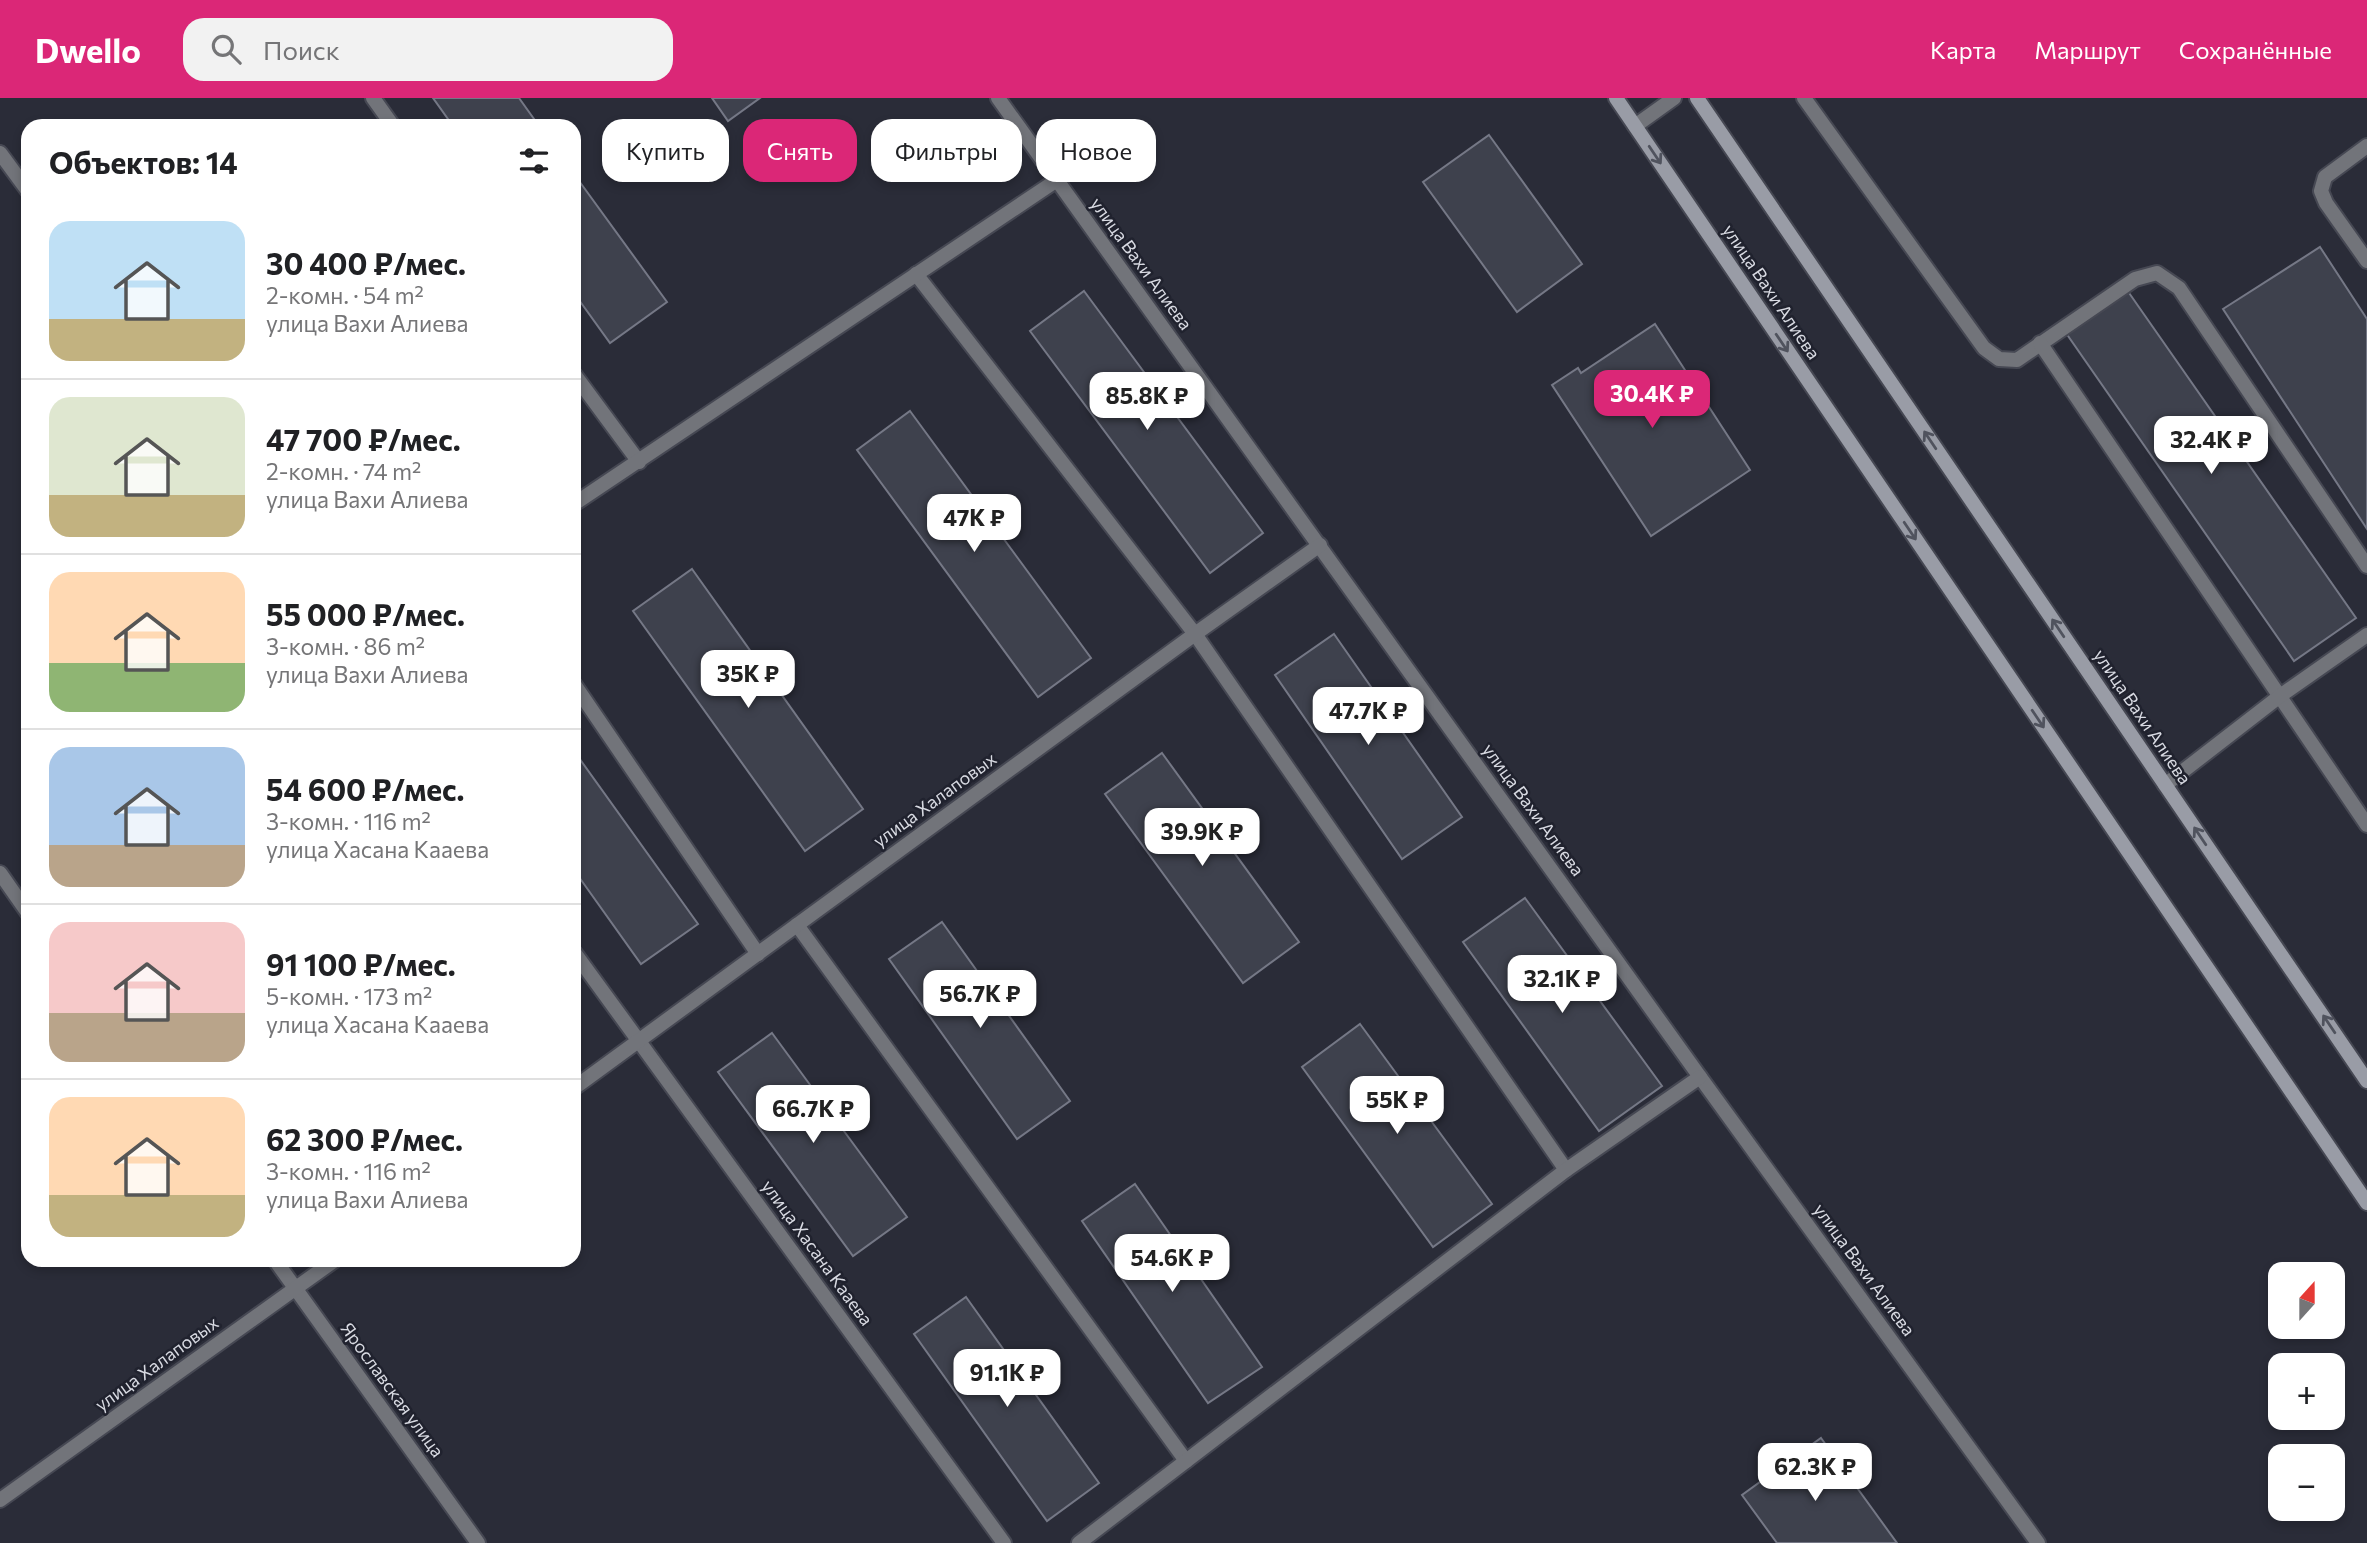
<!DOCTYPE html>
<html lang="ru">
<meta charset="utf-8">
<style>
:root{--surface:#fff;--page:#f2f2f2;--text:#202124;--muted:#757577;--line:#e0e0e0;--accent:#db2777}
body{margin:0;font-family:Commissioner,sans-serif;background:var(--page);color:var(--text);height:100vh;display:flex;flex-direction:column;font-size:26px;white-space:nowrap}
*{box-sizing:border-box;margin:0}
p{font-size:23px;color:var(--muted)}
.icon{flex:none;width:38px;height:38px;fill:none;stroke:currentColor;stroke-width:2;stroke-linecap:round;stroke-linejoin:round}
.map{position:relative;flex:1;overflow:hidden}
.sheet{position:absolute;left:21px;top:21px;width:560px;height:1148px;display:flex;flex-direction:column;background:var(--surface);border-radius:21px;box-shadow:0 4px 10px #0003}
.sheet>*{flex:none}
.hud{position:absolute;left:602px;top:21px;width:665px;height:63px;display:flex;gap:14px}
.needle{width:46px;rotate:21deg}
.controls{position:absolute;left:2268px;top:1164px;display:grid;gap:14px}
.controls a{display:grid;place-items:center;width:77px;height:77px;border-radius:14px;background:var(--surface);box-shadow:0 4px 10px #0003;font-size:35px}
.price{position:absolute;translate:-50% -60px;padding:0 16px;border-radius:14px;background:#fff;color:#222;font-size:23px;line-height:46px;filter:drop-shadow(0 2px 4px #0008)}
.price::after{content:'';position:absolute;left:50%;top:42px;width:21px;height:16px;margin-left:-10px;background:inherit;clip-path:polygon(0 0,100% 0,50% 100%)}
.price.current{background:var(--accent);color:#fff}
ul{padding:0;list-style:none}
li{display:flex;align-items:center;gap:21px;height:175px;padding:0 28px}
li+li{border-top:2px solid var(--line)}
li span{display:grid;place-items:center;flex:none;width:196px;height:140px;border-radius:21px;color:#555}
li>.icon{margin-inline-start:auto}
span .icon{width:84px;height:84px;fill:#fffc;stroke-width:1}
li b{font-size:30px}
h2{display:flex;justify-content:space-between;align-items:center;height:84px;padding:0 28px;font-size:30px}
.pill{padding:0 24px;border-radius:21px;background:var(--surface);box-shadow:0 4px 10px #0003;font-size:24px;line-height:63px}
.pill.current{background:var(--accent);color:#fff}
header{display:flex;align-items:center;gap:42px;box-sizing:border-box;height:98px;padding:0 35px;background:var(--accent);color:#fff}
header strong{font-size:33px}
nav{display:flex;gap:38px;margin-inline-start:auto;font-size:24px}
.search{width:490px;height:63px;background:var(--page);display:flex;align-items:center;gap:18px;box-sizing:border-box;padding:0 24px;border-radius:21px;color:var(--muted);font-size:26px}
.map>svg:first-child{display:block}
.building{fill:#3e414d;stroke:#757886;stroke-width:2}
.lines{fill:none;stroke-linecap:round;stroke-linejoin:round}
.lane-casing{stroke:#464853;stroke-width:18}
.street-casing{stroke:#464853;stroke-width:18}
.secondary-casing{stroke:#464853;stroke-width:18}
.lane{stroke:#72747a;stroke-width:14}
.street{stroke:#72747a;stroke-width:14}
.secondary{stroke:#999ca6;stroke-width:14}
.oneway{stroke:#50535e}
.labels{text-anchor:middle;stroke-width:5;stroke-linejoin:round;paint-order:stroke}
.street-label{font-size:18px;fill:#d8dae2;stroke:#20222e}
</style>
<header>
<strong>Dwello</strong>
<div class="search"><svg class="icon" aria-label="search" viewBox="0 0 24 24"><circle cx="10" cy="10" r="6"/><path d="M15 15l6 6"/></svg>Поиск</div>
<nav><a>Карта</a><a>Маршрут</a><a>Сохранённые</a></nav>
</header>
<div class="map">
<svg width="2367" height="1445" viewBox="0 0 2367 1445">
<rect width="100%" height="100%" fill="#2a2c38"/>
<g class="building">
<path d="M 433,0 L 519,0 L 539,28 L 453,28 Z"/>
<path d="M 712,0 L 760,0 L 728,23 Z"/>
<path d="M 1489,37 L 1582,166 L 1517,214 L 1423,84 Z"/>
<path d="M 574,76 L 667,204 L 610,245 L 574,195 Z"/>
<path d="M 2320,149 L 2367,221 L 2367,431 L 2223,211 Z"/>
<path d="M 2127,192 L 2356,520 L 2294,563 L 2066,235 Z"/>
<path d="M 1084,193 L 1263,435 L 1210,475 L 1030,233 Z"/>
<path d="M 1655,226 L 1750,372 L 1651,438 L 1552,287 L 1578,270 L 1581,275 Z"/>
<path d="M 910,313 L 1091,560 L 1038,599 L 857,352 Z"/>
<path d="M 692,471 L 863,711 L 805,753 L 633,513 Z"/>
<path d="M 1334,536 L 1462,719 L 1402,761 L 1275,577 Z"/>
<path d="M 574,653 L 698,826 L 641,866 L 574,772 Z"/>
<path d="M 1162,655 L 1299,844 L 1243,885 L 1105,696 Z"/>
<path d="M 1525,800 L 1662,988 L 1599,1033 L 1463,844 Z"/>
<path d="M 942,824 L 1070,1003 L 1017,1041 L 889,861 Z"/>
<path d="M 1360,926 L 1492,1106 L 1433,1149 L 1302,969 Z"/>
<path d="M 772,935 L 907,1119 L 853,1158 L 718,974 Z"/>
<path d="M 1135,1086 L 1262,1269 L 1208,1305 L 1082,1123 Z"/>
<path d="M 966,1199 L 1099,1385 L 1047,1423 L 914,1236 Z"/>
<path d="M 1821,1340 L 1897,1445 L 1777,1445 L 1742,1397 Z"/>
</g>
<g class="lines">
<g class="lane-casing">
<g id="lane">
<path d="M 1804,0 L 1984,250 L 1999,261 L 2017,262 L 2135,181 L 2157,175 L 2179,190 L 2367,468"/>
<path d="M 2367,48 L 2325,79 L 2321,93 L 2326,105 L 2367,163"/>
<path d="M 2040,245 L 2367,727"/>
<path d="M 2165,687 L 2280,598 L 2367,537"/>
</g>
</g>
<g class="street-casing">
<g id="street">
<path d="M 373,0 L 393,28"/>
<path d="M 998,0 L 1700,979 L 2038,1445"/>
<path d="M 1635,28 L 1674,0"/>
<path d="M 0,55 L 28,93"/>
<path d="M 916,176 L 1195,536 L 1566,1072"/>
<path d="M 574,276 L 639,364"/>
<path d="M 574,406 L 1057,82"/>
<path d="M 574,586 L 758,856"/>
<path d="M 0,775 L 28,815"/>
<path d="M 797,827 L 1186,1363"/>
<path d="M 574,854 L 1004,1445"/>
<path d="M 574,990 L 1195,536 L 1320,447"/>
<path d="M 275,1162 L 478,1445"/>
<path d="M 0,1402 L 335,1162"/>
<path d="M 1079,1445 L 1566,1072 L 1700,979"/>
</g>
</g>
<g class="secondary-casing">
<g id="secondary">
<path d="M 1616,0 L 2367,1105"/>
<path d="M 1697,0 L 2367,983"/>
</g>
</g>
<use href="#lane" class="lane"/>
<use href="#street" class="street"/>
<use href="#secondary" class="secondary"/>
</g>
<defs><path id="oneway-shaft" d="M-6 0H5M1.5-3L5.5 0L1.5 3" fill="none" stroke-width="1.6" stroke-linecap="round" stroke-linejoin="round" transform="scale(1.75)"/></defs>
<g class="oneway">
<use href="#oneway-shaft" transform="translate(1655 57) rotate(56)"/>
<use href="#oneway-shaft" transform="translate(1782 245) rotate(56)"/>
<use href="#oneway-shaft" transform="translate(1930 342) rotate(-124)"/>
<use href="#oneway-shaft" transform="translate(1910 433) rotate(56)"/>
<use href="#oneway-shaft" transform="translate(2058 530) rotate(-124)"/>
<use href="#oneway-shaft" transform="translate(2038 621) rotate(56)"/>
<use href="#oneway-shaft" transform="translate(2200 738) rotate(-124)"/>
<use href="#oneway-shaft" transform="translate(2329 926) rotate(-124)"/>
</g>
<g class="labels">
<g class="street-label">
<text transform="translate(1141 166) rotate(54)" y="6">улица Вахи Алиева</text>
<text transform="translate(1771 194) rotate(56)" y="6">улица Вахи Алиева</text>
<text transform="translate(2142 619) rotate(56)" y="6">улица Вахи Алиева</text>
<text transform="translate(935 702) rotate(-36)" y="6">улица Халаповых</text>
<text transform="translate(1533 712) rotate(54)" y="6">улица Вахи Алиева</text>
<text transform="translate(817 1155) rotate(54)" y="6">улица Хасана Кааева</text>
<text transform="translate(1864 1172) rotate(54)" y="6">улица Вахи Алиева</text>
<text transform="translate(157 1266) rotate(-36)" y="6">улица Халаповых</text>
<text transform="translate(392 1292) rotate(54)" y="6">Ярославская улица</text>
</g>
</g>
</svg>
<div class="controls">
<a><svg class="needle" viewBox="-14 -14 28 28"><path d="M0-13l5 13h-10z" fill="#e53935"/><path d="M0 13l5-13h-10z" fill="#757577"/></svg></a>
<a>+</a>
<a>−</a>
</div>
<b class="price current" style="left:1652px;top:332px">30.4K ₽</b>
<b class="price" style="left:1147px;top:334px">85.8K ₽</b>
<b class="price" style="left:2211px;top:378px">32.4K ₽</b>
<b class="price" style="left:974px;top:456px">47K ₽</b>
<b class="price" style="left:748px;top:612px">35K ₽</b>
<b class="price" style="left:1368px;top:649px">47.7K ₽</b>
<b class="price" style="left:1202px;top:770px">39.9K ₽</b>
<b class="price" style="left:1562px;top:917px">32.1K ₽</b>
<b class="price" style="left:980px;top:932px">56.7K ₽</b>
<b class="price" style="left:1397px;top:1038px">55K ₽</b>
<b class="price" style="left:813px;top:1047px">66.7K ₽</b>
<b class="price" style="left:1172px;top:1196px">54.6K ₽</b>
<b class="price" style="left:1007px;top:1311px">91.1K ₽</b>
<b class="price" style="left:1815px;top:1405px">62.3K ₽</b>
<div class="hud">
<a class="pill">Купить</a>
<a class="pill current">Снять</a>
<a class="pill">Фильтры</a>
<a class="pill">Новое</a>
</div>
<section class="sheet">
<h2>Объектов: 14<svg class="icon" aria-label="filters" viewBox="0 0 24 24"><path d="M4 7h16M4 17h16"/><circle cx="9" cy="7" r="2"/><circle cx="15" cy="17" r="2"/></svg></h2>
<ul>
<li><span style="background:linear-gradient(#bfe0f5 70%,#c2b280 0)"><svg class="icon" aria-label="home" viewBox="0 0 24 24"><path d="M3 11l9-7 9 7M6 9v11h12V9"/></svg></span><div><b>30 400 ₽/мес.</b><p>2-комн. · 54 m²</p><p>улица Вахи Алиева</p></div></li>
<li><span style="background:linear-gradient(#dfe7d0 70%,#c2b280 0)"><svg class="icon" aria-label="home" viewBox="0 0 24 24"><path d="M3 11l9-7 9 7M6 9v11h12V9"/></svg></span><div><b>47 700 ₽/мес.</b><p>2-комн. · 74 m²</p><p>улица Вахи Алиева</p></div></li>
<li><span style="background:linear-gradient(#ffd9b3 65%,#8fb573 0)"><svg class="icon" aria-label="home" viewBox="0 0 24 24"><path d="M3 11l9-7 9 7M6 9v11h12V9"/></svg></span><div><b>55 000 ₽/мес.</b><p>3-комн. · 86 m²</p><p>улица Вахи Алиева</p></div></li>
<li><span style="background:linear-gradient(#a9c7e8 70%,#b9a48a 0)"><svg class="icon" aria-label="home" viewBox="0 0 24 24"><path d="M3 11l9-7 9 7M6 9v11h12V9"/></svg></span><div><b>54 600 ₽/мес.</b><p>3-комн. · 116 m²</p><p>улица Хасана Кааева</p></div></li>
<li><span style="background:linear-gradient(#f6c9c9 65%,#b9a48a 0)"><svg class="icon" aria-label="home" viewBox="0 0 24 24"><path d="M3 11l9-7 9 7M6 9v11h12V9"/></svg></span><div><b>91 100 ₽/мес.</b><p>5-комн. · 173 m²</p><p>улица Хасана Кааева</p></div></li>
<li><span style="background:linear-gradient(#ffd9b3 70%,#c2b280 0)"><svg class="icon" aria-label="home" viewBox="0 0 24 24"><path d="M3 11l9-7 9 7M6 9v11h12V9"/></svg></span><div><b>62 300 ₽/мес.</b><p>3-комн. · 116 m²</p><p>улица Вахи Алиева</p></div></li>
</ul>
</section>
</div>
